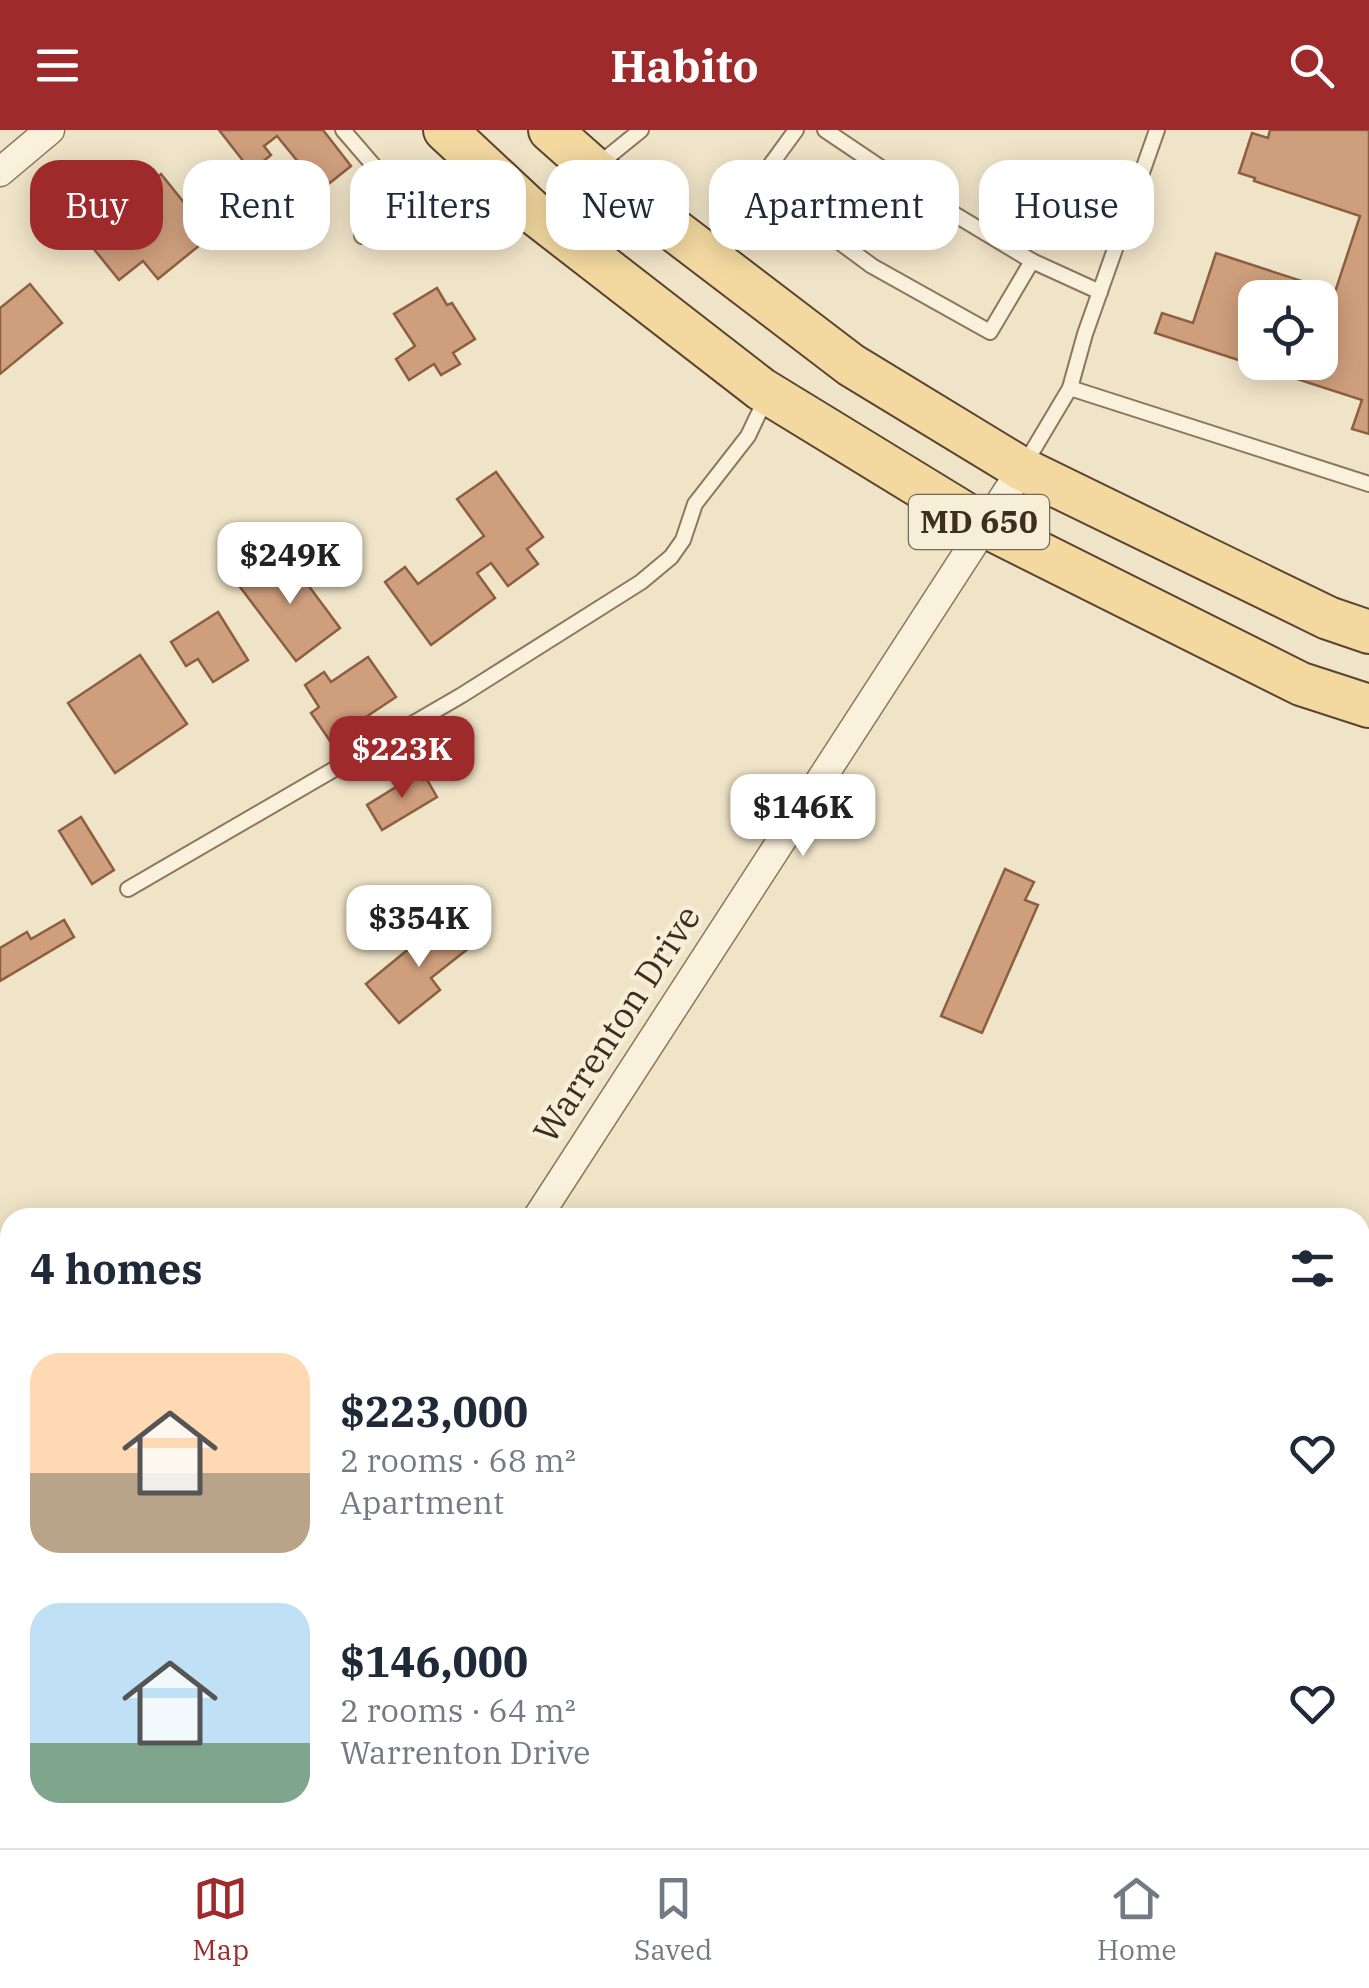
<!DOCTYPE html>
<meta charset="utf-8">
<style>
:root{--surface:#fff;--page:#f2f2f3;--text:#1f2937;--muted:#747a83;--line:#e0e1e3;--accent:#9e2a2b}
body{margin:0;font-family:"IBM Plex Serif",serif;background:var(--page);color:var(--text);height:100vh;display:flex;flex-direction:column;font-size:38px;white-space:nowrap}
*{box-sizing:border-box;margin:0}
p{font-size:32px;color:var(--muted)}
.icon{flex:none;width:55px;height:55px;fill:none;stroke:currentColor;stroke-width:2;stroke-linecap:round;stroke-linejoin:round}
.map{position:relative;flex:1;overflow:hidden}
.drawer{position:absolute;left:0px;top:1078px;width:1370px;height:642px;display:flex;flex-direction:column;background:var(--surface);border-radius:30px 30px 0 0;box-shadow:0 5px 25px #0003}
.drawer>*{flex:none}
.guide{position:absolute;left:30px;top:30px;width:1310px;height:90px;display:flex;gap:20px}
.buttons{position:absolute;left:1238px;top:150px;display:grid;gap:20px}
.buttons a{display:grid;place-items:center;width:100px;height:100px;border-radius:20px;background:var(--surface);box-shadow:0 5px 25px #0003;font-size:50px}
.price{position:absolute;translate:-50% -85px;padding:0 22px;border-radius:20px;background:#fff;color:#222;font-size:32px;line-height:65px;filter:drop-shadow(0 2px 5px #0008)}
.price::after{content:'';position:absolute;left:50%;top:60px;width:30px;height:22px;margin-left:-15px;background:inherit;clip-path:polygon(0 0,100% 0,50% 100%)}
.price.selected{background:var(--accent);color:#fff}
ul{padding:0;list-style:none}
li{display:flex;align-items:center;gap:30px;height:250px;padding:0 30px}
li span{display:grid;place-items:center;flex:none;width:280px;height:200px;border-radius:30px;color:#555}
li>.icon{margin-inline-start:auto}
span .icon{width:120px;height:120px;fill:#fffc;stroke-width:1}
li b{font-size:42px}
h2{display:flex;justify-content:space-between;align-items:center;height:120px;padding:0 30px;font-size:42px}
.chip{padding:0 35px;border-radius:30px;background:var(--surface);box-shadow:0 5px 25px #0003;font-size:35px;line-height:90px}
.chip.selected{background:var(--accent);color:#fff}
header{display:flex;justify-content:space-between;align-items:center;height:130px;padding:0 30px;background:var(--accent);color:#fff;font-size:45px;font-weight:700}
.tabs{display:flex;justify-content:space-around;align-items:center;height:140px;border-top:2px solid var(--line);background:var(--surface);font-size:28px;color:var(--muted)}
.tabs a{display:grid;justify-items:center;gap:5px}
.tabs .selected{color:var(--accent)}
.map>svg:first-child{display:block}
.building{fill:#cf9f7d;stroke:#8d5f41;stroke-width:2.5;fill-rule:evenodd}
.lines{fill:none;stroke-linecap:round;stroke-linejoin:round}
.lane-casing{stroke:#8d765c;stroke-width:18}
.street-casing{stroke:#8d765c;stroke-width:31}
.primary-casing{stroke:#5b4430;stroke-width:46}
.lane{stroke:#faf1dc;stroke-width:14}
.street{stroke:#faf1dc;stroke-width:28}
.primary{stroke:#f3d9a0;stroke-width:42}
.labels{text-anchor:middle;stroke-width:9;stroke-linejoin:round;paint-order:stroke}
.shield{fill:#f7eed8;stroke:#756857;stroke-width:2.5}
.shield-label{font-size:32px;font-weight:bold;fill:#3d2e20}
.street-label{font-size:35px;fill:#3d2e20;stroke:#f7eed8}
</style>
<header><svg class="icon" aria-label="menu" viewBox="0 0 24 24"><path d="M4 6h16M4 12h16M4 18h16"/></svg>Habito<svg class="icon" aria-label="search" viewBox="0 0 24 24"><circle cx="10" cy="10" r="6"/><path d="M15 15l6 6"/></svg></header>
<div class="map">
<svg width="1369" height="1718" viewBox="0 0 1369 1718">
<rect width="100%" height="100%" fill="#f0e4c8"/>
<g class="building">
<path d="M 219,0 L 323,0 L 351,36 L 321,60 L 277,6 L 264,16 L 271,25 L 251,41 Z"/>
<path d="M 1270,0 L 1369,0 L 1369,304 L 1352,299 L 1362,270 L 1155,203 L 1162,183 L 1193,193 L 1216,123 L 1335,162 L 1360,86 L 1254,51 L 1255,48 L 1239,43 L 1252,3 L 1268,8 ZM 1255,168 L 1320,168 L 1320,232 L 1255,232 Z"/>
<path d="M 161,44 L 211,106 L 158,149 L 143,131 L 119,150 L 84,107 Z"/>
<path d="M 30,154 L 62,193 L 0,244 L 0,178 Z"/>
<path d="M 437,158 L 447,175 L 452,173 L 475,209 L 453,223 L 460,234 L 441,245 L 434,234 L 409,250 L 396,229 L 415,216 L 394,184 Z"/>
<path d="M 496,342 L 543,407 L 527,419 L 538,434 L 508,456 L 491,433 L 477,443 L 495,468 L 431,515 L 385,452 L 405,437 L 418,454 L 484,406 L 457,369 Z"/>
<path d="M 285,424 L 340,498 L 296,531 L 240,457 Z"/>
<path d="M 218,482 L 248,530 L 213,552 L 198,529 L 186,536 L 171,512 Z"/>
<path d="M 140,525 L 187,594 L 115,643 L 68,573 Z"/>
<path d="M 368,527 L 396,567 L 330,611 L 311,583 L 319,577 L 305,555 L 324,542 L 331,552 Z"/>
<path d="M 422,641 L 437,667 L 382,700 L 367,675 Z"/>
<path d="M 81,687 L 114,740 L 92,754 L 59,701 Z"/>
<path d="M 1005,739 L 1034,752 L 1025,770 L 1038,775 L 982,903 L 941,886 Z"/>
<path d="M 450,785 L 474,814 L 431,848 L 440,860 L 399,893 L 366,854 Z"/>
<path d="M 64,790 L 74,807 L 0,851 L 0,818 L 27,802 L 31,809 Z"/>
<path d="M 10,1257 L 10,1303 L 0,1309 L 0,1263 Z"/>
<path d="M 719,1710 L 758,1710 L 760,1718 L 721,1718 Z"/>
</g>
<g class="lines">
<g class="lane-casing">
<g id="lane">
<path d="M 343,0 L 406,73"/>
<path d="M 796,0 L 758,52 L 872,136 L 990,202 L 1032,131"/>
<path d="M 825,0 L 911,58 L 1032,131 L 1100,162"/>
<path d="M 599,34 L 641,0"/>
<path d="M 362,106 L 467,30"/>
<path d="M 1070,258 L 1369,354"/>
<path d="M 1023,337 L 1070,258 L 1085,204 L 1157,0"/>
<path d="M 128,759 L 462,565 L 641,452 L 671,427 L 683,410 L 695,374 L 748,306 L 766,268"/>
</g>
</g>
<g class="street-casing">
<g id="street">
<path d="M 0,42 L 50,0"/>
<path d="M 537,1088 L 1022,339"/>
<path d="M 421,1710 L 422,1718"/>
<path d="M 32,1718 L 48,1710"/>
</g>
</g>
<g class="primary-casing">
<g id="primary">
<path d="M 445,0 L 534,83 L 761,259 L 985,396 L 1301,554 L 1369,576"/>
<path d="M 550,0 L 594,39 L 851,235 L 1022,339 L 1328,488 L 1369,502"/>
</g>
</g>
<use href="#lane" class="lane"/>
<use href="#street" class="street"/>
<use href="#primary" class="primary"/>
</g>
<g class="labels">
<rect class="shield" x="909" y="365" width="140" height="54" rx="8"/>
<g class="shield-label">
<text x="979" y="403">MD 650</text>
</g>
<g class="street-label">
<text transform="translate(617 894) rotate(-57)" y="12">Warrenton Drive</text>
</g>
</g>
</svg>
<div class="buttons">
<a><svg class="icon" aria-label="locate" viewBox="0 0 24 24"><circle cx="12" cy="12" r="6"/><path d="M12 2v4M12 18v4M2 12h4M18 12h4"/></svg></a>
</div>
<b class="price" style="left:290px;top:477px">$249K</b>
<b class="price selected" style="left:402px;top:671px">$223K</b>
<b class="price" style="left:803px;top:729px">$146K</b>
<b class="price" style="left:419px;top:840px">$354K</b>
<div class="guide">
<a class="chip selected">Buy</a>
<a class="chip">Rent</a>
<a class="chip">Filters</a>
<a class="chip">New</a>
<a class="chip">Apartment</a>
<a class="chip">House</a>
</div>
<section class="drawer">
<h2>4 homes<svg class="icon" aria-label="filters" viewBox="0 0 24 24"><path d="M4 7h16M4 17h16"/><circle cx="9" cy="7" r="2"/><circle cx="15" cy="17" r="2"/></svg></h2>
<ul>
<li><span style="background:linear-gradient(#ffd9b3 60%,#b9a48a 0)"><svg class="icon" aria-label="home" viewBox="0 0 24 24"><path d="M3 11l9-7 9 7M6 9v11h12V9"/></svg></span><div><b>$223,000</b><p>2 rooms · 68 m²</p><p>Apartment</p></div><svg class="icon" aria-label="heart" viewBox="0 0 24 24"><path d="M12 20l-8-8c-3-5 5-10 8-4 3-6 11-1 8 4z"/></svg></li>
<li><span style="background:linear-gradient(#bfe0f5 70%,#7fa58c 0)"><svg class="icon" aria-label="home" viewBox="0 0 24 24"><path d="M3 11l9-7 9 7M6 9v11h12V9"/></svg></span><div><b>$146,000</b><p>2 rooms · 64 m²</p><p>Warrenton Drive</p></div><svg class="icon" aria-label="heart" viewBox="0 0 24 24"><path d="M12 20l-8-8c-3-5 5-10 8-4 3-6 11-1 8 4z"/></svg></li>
</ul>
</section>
</div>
<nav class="tabs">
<a class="selected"><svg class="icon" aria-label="map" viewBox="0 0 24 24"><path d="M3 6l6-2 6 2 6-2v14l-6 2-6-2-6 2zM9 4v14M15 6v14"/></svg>Map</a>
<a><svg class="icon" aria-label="saved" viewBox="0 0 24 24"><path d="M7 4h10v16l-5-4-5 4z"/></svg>Saved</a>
<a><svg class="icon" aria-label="home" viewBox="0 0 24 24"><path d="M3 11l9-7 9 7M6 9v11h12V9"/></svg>Home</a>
</nav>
